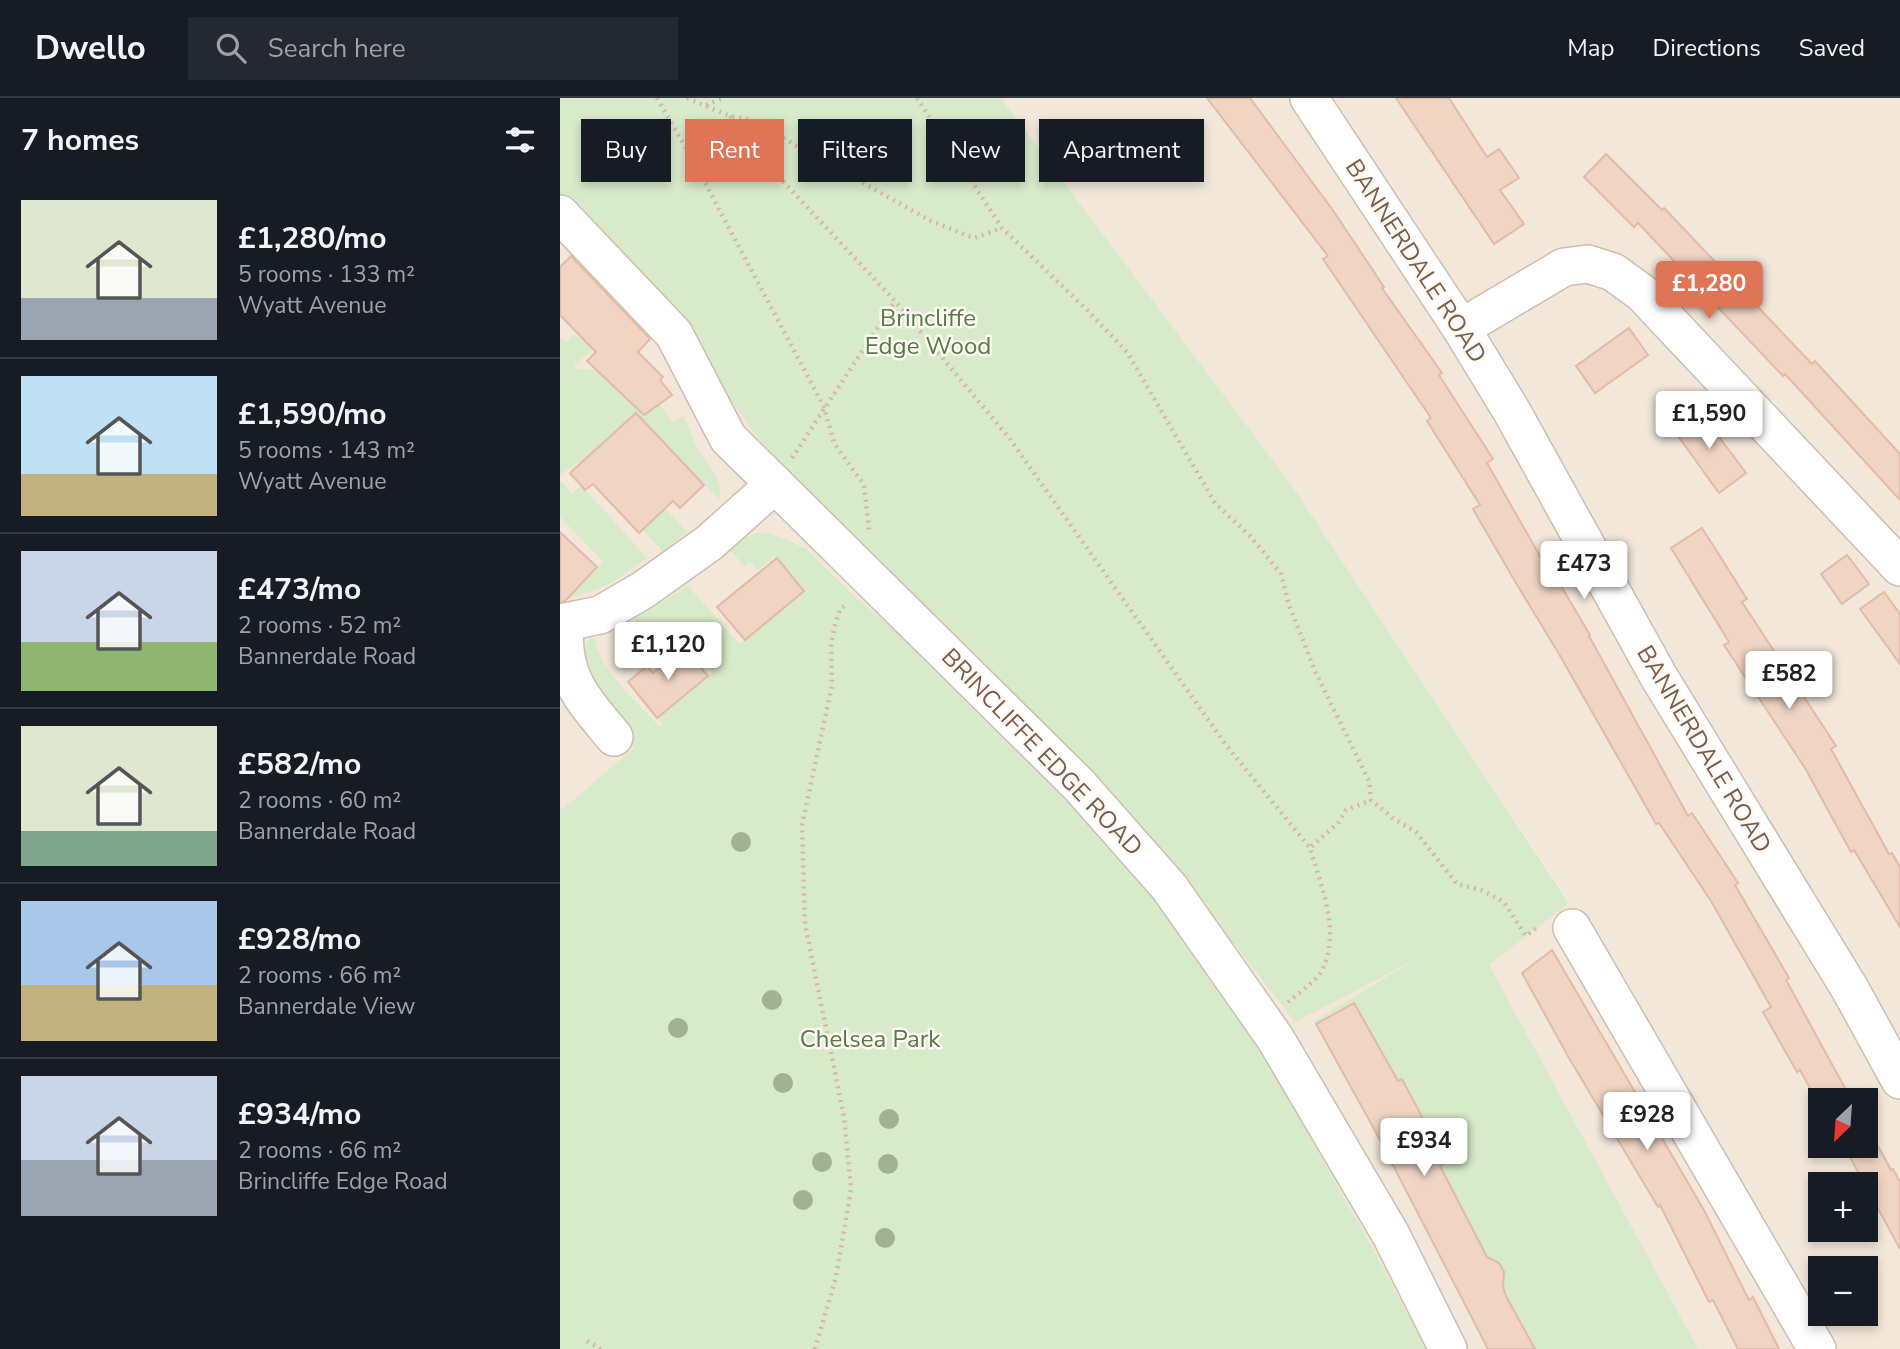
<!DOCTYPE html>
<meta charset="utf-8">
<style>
:root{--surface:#171b24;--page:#242831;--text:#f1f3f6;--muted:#9ea1a6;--line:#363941;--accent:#df7557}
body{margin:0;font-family:"Nunito Sans",sans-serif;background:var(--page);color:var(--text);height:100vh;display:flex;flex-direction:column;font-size:26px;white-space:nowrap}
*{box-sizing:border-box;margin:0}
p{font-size:23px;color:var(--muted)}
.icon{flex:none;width:38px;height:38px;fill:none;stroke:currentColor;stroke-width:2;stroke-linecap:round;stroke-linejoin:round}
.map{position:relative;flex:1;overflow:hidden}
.side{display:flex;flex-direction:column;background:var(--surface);width:560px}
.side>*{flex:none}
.hud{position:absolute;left:21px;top:21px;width:665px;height:63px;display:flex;gap:14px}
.needle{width:46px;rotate:205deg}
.buttons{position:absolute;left:1248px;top:990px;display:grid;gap:14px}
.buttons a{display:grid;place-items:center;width:70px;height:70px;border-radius:0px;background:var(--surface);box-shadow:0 4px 10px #0003;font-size:35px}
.price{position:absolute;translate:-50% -60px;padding:0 16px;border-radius:7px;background:#fff;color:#222;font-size:23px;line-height:46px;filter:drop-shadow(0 2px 4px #0008)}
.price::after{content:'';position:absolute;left:50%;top:42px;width:21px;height:16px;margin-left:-10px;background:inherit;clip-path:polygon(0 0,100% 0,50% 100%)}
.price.current{background:var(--accent);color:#fff}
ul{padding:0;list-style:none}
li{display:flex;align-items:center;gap:21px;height:175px;padding:0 21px}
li+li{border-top:2px solid var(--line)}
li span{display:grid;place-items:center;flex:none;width:196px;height:140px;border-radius:0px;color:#555}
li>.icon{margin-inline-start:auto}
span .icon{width:84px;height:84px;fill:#fffc;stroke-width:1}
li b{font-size:30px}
h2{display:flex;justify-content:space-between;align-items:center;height:84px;padding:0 21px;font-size:30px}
.chip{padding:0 24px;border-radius:0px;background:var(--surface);box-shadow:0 4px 10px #0003;font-size:24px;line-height:63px}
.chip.current{background:var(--accent);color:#fff}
header{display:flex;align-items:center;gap:42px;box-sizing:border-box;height:98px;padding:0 35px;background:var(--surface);border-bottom:2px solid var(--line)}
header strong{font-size:33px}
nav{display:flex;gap:38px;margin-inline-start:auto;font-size:24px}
.search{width:490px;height:63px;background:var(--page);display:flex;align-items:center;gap:18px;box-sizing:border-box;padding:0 24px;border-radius:0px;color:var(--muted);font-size:26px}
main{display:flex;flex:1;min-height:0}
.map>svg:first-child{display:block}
.residential{fill:#f3e7da;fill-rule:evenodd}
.green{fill:#d7eac9}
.building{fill:#f0d5c4;stroke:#e2bca5;stroke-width:2}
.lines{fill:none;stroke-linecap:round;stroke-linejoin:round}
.minor-casing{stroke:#cebeb0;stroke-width:40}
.path{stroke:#d6b8a6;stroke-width:4.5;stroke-dasharray:2 5;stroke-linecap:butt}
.minor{stroke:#fff;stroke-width:37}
.tree{fill:#a1b291}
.labels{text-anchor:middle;stroke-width:5;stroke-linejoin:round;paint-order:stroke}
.street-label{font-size:24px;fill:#765d4e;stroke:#fef9f2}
.park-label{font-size:24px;fill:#567b47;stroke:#fef9f2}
</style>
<header>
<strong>Dwello</strong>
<div class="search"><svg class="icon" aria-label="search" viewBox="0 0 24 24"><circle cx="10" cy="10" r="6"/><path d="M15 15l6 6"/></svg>Search here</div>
<nav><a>Map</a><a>Directions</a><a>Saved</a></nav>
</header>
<main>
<section class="side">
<h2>7 homes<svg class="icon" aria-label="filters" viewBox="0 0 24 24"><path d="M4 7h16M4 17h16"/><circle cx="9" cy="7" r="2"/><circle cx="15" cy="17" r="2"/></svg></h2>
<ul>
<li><span style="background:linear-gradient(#dfe7d0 70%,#9aa5b1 0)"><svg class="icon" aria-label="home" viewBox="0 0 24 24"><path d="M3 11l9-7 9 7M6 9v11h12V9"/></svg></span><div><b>£1,280/mo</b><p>5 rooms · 133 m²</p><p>Wyatt Avenue</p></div></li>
<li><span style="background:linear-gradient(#bfe0f5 70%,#c2b280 0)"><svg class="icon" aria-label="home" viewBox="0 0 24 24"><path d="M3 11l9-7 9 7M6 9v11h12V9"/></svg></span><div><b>£1,590/mo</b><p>5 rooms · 143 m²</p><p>Wyatt Avenue</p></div></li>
<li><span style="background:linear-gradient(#c9d6e8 65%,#8fb573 0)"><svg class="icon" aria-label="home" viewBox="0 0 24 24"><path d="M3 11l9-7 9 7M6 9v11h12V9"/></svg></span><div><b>£473/mo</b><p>2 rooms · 52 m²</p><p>Bannerdale Road</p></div></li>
<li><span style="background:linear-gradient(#dfe7d0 75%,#7fa58c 0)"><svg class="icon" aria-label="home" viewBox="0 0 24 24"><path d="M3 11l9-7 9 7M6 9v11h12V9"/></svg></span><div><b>£582/mo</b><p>2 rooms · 60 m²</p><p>Bannerdale Road</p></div></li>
<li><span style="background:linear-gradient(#a9c7e8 60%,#c2b280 0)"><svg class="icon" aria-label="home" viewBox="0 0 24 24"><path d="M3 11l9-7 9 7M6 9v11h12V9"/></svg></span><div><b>£928/mo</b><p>2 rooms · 66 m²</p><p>Bannerdale View</p></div></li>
<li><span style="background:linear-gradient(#c9d6e8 60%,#9aa5b1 0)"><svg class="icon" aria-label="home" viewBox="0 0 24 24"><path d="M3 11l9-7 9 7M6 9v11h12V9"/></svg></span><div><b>£934/mo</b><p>2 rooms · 66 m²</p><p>Brincliffe Edge Road</p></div></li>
</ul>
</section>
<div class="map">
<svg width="1340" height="1251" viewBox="0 0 1340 1251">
<rect width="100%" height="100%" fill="#fcf5eb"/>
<path class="residential" d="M 441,0 L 1340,0 L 1340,1251 L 0,1251 L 0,101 L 876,851 L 1009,804 L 733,389 ZM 1260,1003 L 1306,1003 L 1306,1048 L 1260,1048 ZM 1260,1087 L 1306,1087 L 1306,1132 L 1260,1132 ZM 1260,1171 L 1306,1171 L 1306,1216 L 1260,1216 Z"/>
<g class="green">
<path d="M 0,0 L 441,0 L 733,389 L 1009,805 L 929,867 L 1138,1251 L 975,1251 L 961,1229 L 963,1227 L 945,1201 L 948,1199 L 939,1182 L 944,1175 L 939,1165 L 934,1163 L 930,1165 L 880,1068 L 886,1064 L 844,995 L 849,991 L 843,981 L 838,983 L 794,905 L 756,926 L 754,923 L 860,859 L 735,924 L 615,770 L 220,371 L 116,225 L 0,101 Z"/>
<path d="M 14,236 L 18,240 L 20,239 L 33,251 L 14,268 L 16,271 L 36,272 L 45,281 L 56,270 L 100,306 L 112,324 L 124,318 C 129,330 133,344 140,355 C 150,370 165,382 159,401 L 106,347 L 72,354 L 54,335 L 44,344 L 47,349 L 36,383 L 19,364 L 0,377 L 0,239 L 6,244 Z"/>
<path d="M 0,383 L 12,396 L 21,387 L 87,460 L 50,486 L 5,502 L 0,495 L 7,501 L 43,463 L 0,419 Z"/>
<path d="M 105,410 L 127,434 L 103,453 L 83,432 Z"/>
<path d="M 197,435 L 207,435 L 224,441 L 247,451 L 295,499 L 374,565 L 515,706 L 594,794 L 691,935 L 813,1151 L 866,1251 L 0,1251 L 0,709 L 3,711 L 74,650 C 64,639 32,606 27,594 C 22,579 21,553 30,539 L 35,541 C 38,571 80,607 100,629 L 103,626 L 97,620 L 153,574 L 124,539 L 99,559 L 84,540 L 73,519 L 119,494 L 127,487 L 180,546 L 244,493 L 214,458 L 198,472 L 189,463 L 184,468 L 170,452 L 184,440 Z"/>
</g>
<g class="building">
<path d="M 647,0 L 690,0 L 772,111 L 824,189 L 822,190 L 882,275 L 879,277 L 933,361 L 927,365 L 985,467 L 988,466 L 1030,537 L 1029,538 L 1128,718 L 1132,715 L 1178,785 L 1175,787 L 1229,880 L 1226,882 L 1292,1003 L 1257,1003 L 1240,972 L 1237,974 L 1203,914 L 1211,909 L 1151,803 L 1099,725 L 1096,726 L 999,556 L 956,485 L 913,411 L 920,407 L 867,323 L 871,320 L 763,161 L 768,158 Z"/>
<path d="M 836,0 L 889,0 L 927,59 L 939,51 L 959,80 L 940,92 L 964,126 L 934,146 Z"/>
<path d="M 1046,56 L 1102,112 L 1104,110 L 1252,266 L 1255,263 L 1340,356 L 1340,402 L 1225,276 L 1223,278 L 1078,125 L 1074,129 L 1024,79 Z"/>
<path d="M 11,158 L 90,241 L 78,254 L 103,279 L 100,282 L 112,297 L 84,317 L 27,263 L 36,254 L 0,217 L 0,169 Z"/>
<path d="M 1069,230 L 1088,257 L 1035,295 L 1016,268 Z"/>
<path d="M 1139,312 L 1186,375 L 1159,395 L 1113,331 Z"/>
<path d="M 76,315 L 144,387 L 120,410 L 113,403 L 79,435 L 33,386 L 25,392 L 10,375 Z"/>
<path d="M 1142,430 L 1187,501 L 1182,504 L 1276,648 L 1271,651 L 1329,756 L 1332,755 L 1340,769 L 1340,829 L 1294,752 L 1291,754 L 1245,670 L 1164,547 L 1169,544 L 1111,450 Z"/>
<path d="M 0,434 L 37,469 L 5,503 L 0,504 Z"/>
<path d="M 1287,457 L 1309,486 L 1282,506 L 1261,476 Z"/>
<path d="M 217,460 L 244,493 L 185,542 L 157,509 Z"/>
<path d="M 1324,494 L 1340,516 L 1340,566 L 1300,511 Z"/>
<path d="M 123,549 L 148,578 L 97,620 L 68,584 L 87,568 L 93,575 Z"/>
<path d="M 992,852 L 1145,1114 L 1189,1202 L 1193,1199 L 1219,1251 L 1178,1251 L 1153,1202 L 1149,1204 L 1100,1107 L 1098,1109 L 1009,960 L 962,875 Z"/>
<path d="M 794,905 L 838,983 L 842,981 L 886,1064 L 880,1068 L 927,1159 L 939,1165 L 944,1174 L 943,1189 L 947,1200 L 975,1251 L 928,1251 L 819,1040 L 756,926 Z"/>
<path d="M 1284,1048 L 1318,1048 L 1331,1072 L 1333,1071 L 1340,1084 L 1340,1151 Z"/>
</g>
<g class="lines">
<g class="minor-casing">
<g id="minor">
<path d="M 749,0 L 901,230 L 951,312 L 1099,579 L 1290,891 L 1340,982"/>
<path d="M 0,116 L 114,236 L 168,340 L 519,687 L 609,789 L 715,940 L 831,1137 L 888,1251"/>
<path d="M 901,230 L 1004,169 L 1028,166 L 1053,174 L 1082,195 L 1340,469"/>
<path d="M 0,525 L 40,517 L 83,492 L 149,445 L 215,386"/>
<path d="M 5,525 C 0,579 22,600 54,639"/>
<path d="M 1012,830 L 1257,1251"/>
</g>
</g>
<g class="path">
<path d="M 97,0 L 135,66 L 264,309 L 274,345 L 304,387 L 309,432"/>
<path d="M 127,0 L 170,18 L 189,21 L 371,123 L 414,140 L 442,130"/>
<path d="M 357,0 L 442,130 L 524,209 L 567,254 L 655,405 L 692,440 L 721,476 L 729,507 L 755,573 L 809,683 L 811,702 L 834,721 L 856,734 L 897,786 L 921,792 L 944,804 L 966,838 L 979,828"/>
<path d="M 146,7 L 164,0"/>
<path d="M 170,18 L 216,76 L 335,203 L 450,341 L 666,647 L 750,750"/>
<path d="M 232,360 L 335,203"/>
<path d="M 728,904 C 738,895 754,885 761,874 C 782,836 761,788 750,750 L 779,724 L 786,712 L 811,702"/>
<path d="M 27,1243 L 41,1251"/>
<path d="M 255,1251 L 276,1179 L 291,1091 L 284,1019 L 245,826 L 242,727 L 272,587 L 271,546 L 275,527 L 280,511 L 287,506"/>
</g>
<use href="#minor" class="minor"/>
</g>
<g class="tree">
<circle cx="181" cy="744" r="10"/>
<circle cx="212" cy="902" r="10"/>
<circle cx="118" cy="930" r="10"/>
<circle cx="223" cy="985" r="10"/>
<circle cx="329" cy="1021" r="10"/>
<circle cx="262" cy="1064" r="10"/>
<circle cx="328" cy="1066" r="10"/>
<circle cx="243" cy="1102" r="10"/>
<circle cx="325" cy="1140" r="10"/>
</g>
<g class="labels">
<g class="street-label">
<text transform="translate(856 163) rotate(57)" y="8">BANNERDALE ROAD</text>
<text transform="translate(1144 651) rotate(59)" y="8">BANNERDALE ROAD</text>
<text transform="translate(482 654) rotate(46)" y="8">BRINCLIFFE EDGE ROAD</text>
</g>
<g class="park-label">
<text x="368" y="228">Brincliffe<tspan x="368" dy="28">Edge Wood</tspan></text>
<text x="310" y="949">Chelsea Park</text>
</g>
</g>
</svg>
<div class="buttons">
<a><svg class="needle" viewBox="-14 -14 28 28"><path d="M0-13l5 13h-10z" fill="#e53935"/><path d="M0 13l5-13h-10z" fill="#9ea1a6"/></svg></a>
<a>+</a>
<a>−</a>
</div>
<b class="price current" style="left:1149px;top:223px">£1,280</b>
<b class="price" style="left:1149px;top:353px">£1,590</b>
<b class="price" style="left:1024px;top:503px">£473</b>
<b class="price" style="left:108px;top:584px">£1,120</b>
<b class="price" style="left:1229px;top:613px">£582</b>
<b class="price" style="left:1087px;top:1054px">£928</b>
<b class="price" style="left:864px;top:1080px">£934</b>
<div class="hud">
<a class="chip">Buy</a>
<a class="chip current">Rent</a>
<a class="chip">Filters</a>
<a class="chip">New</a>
<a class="chip">Apartment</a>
</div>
</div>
</main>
